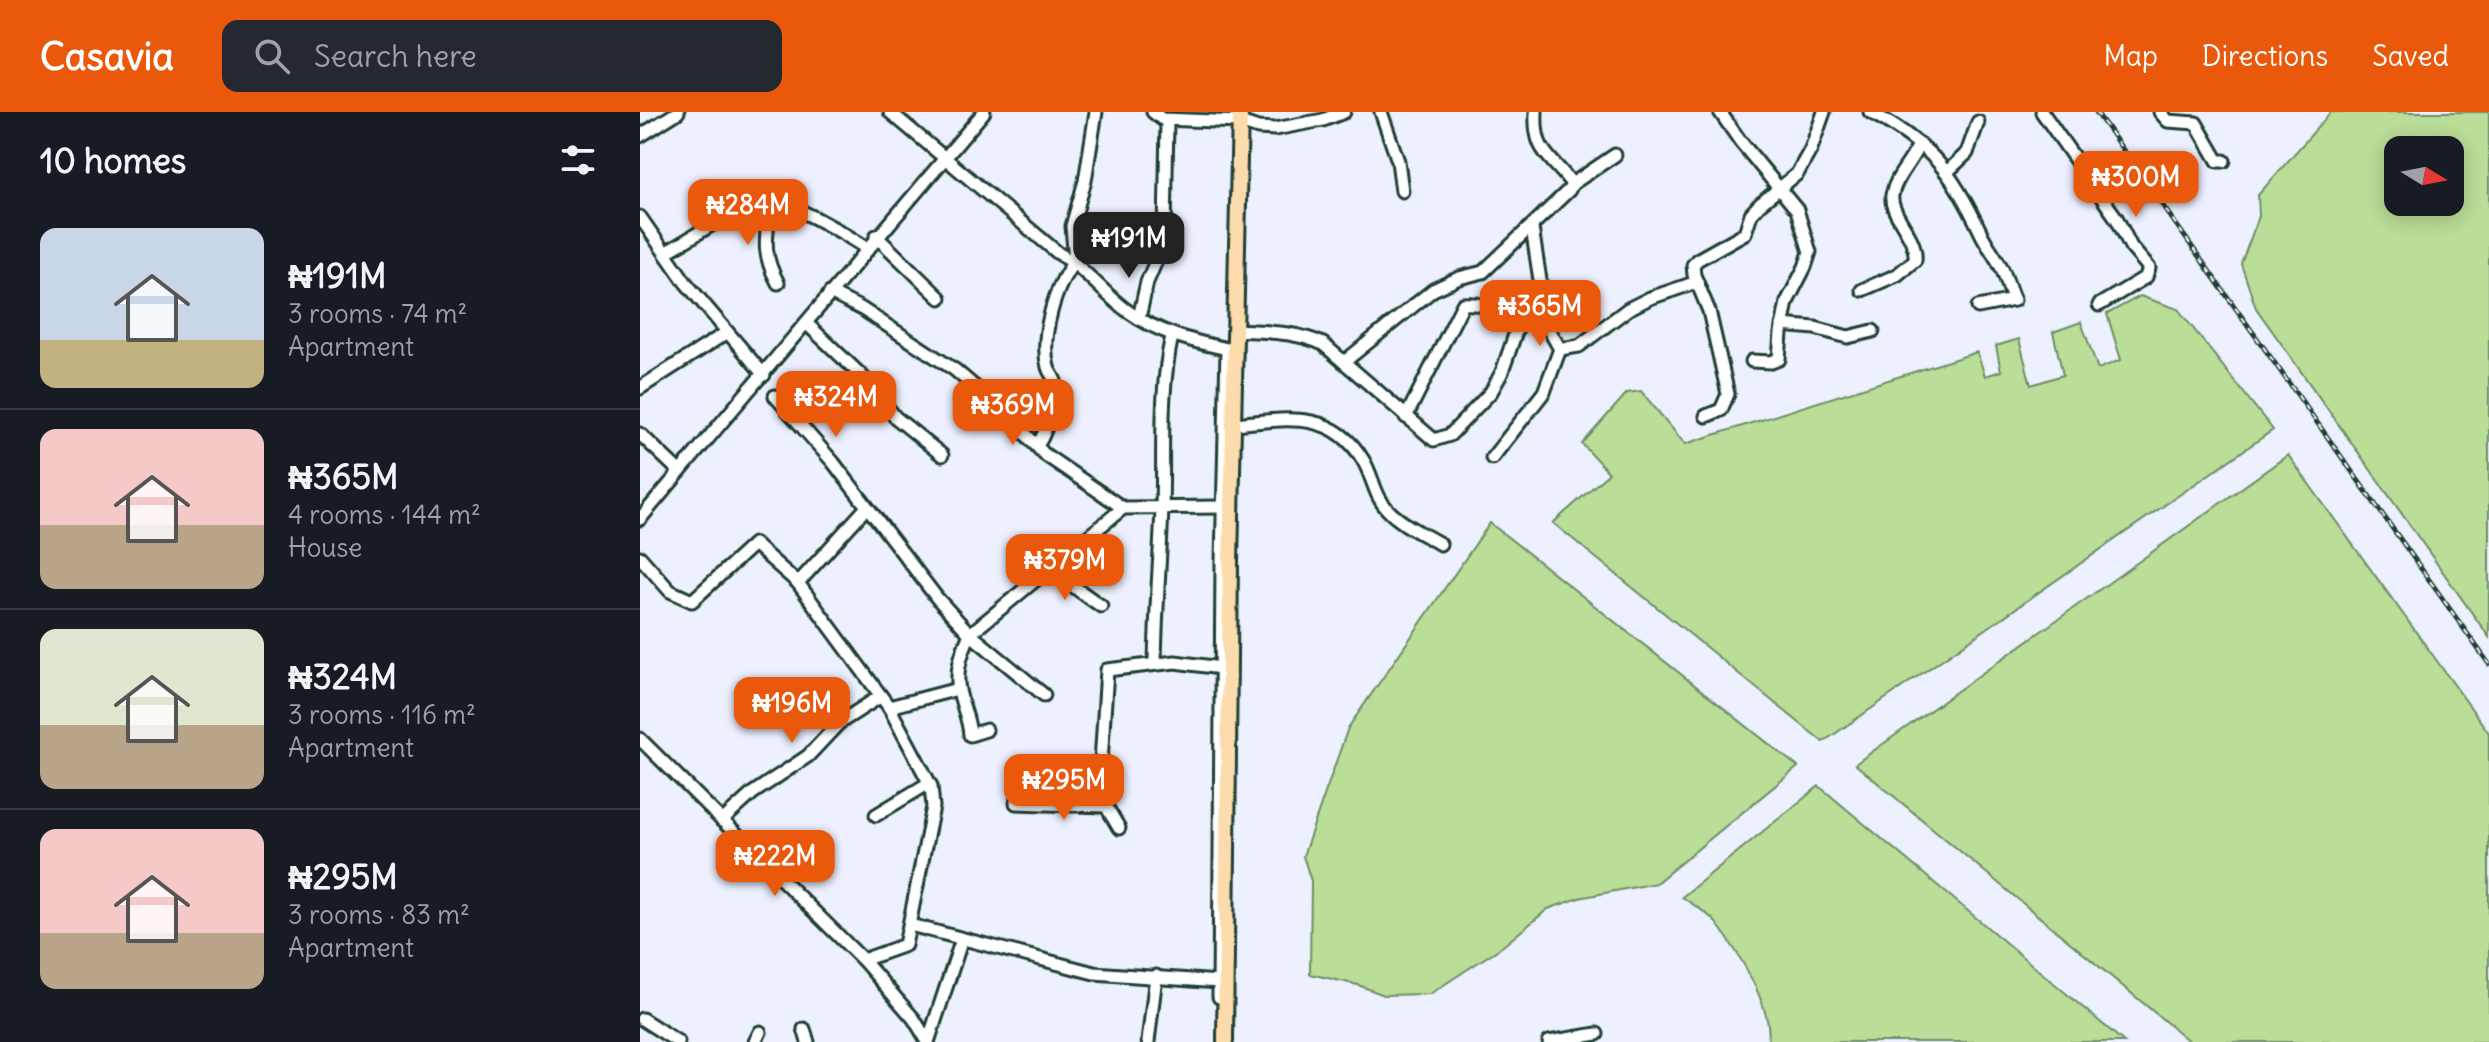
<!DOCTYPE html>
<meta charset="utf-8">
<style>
:root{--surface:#171b24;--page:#242831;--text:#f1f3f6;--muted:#9ea1a6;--line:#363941;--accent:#ea580c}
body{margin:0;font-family:Delius,sans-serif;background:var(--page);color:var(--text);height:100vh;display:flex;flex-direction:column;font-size:30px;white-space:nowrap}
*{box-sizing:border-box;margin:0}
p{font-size:26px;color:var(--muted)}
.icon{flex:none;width:44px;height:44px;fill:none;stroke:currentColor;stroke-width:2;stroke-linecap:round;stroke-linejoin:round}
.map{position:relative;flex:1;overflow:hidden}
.sheet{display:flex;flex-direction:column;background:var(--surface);width:640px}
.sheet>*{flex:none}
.needle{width:52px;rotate:100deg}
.tools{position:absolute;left:1744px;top:24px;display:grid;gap:16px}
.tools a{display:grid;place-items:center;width:80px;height:80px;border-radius:16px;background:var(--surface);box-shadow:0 4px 20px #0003;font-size:40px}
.price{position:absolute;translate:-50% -68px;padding:0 18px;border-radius:16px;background:var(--accent);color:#fff;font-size:26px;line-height:52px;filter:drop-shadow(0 2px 4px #0008)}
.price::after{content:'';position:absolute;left:50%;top:48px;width:24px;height:18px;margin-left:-12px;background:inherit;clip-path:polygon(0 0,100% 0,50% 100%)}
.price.current{background:#222;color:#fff}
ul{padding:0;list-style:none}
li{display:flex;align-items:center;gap:24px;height:200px;padding:0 40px}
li+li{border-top:2px solid var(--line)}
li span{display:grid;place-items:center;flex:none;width:224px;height:160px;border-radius:16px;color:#555}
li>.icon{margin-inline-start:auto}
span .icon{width:96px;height:96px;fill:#fffc;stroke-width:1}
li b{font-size:34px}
h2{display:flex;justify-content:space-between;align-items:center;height:96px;padding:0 40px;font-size:34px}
header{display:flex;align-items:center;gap:48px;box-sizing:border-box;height:112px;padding:0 40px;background:var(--accent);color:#fff}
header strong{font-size:38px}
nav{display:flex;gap:44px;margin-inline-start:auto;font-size:28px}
.search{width:560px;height:72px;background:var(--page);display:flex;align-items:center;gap:20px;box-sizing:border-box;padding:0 28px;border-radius:16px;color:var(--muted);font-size:30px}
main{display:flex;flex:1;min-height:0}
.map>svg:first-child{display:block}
.green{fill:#badd97;stroke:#6c8d66;stroke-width:2;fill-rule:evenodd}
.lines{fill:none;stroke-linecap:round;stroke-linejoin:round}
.minor-casing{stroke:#1f3d34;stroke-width:17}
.major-casing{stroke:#1f3d34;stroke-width:20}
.minor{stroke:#fff;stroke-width:11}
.major{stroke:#fcdcac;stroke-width:14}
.rail-casing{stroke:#1f3d34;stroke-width:5}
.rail{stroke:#fff;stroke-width:2;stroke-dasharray:6;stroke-linecap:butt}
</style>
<header>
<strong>Casavia</strong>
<div class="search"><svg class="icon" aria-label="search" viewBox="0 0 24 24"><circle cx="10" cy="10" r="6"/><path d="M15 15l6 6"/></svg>Search here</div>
<nav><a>Map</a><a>Directions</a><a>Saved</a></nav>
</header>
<main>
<section class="sheet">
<h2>10 homes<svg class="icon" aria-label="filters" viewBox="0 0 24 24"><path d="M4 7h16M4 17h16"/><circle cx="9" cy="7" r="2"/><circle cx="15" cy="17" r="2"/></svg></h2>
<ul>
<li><span style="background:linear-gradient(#c9d6e8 70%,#c2b280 0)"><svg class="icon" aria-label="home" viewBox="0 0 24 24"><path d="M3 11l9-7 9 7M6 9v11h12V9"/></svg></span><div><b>₦191M</b><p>3 rooms · 74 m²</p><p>Apartment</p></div></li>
<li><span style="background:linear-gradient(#f6c9c9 60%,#b9a48a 0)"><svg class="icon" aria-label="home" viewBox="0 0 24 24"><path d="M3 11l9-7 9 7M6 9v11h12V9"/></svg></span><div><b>₦365M</b><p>4 rooms · 144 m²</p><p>House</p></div></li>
<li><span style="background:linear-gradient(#dfe7d0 60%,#b9a48a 0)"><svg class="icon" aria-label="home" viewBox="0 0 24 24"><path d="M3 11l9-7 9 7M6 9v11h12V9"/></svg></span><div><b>₦324M</b><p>3 rooms · 116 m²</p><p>Apartment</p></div></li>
<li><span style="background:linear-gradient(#f6c9c9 65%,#b9a48a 0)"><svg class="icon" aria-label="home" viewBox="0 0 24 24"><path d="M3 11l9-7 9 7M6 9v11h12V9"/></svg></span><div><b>₦295M</b><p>3 rooms · 83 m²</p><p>Apartment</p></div></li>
</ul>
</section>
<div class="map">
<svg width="1849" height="930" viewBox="0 0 1849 930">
<rect width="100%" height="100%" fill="#edf0fe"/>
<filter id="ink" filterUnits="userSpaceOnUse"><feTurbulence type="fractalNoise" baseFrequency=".0125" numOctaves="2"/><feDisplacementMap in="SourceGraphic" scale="16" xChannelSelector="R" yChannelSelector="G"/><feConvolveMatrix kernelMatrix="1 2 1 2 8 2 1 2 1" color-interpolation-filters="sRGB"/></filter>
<g filter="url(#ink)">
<g class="green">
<path d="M 1691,0 L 1849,0 L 1849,525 L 1616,196 L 1601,152 L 1619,104 L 1618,83 ZM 1758,38 L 1810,38 L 1810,90 L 1758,90 Z"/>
<path d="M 1500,184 L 1538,197 L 1633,318 L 1183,630 L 913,411 L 969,361 L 942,332 L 987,281 L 1001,279 L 1045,332 L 1337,240 L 1345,264 L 1361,259 L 1356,234 L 1379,227 L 1391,273 L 1423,263 L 1413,220 L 1441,210 L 1458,257 L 1481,248 L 1467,202 Z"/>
<path d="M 1648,343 L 1849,621 L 1849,930 L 1550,930 L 1215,652 Z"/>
<path d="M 850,411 L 1158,655 L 1016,771 L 939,786 L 908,797 L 863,834 L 790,882 L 744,883 L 718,873 L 670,862 L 671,769 L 663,744 L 708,616 Z"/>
<path d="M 1179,674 L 1484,930 L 1128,930 C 1134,897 1097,838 1077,812 C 1069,801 1053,793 1042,785 Z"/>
</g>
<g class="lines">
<g class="minor-casing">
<g id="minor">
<path d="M 250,0 L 418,141 C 446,156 463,182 489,200 C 518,221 552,229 587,237 L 582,449 L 579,885"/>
<path d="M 513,0 L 522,7 L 600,10 L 618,16 L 635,17 L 683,8 L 704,0"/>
<path d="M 741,0 L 758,49 L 762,79"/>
<path d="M 1080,0 L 1100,29 L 1157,98 L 1170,140 L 1165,155 L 1147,190 L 1141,221 L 1139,247 L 1131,250 L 1112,249"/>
<path d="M 1230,0 C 1291,33 1312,59 1341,121 C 1347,134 1357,145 1363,159 C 1367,168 1369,178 1374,188 L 1338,195"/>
<path d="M 1402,0 L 1477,107 L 1491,135 L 1509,156 L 1506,165 L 1459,193"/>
<path d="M 1520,0 L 1528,9 L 1556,11 L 1578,49 L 1584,49"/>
<path d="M 0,24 L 38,0"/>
<path d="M 1307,60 L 1327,41 L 1338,10"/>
<path d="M 932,72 L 975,43"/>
<path d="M 131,88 C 127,123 120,139 138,171"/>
<path d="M 0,105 L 46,171 L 124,263"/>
<path d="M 236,124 L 300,186"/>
<path d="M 26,140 C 52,127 99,91 126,89 C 147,87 207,123 227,136"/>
<path d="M 1222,178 L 1257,163 L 1275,148 C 1278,124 1249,103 1252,83 C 1256,63 1272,50 1279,32"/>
<path d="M 190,181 L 222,197 L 315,258 L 369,304 L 404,342 L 483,396 L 583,395"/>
<path d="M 499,206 L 507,170 L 519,142 L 525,119 L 527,8"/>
<path d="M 166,211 L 223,265 L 255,305 L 302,343"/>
<path d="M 1142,213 L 1175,216 L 1208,225 L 1233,219"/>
<path d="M 595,218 C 626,220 655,219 683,232 L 794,328 L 810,323 L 851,280 L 862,260 L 880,208"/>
<path d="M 920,237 L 939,234 L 988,197 L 1010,186 L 1057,170"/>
<path d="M 704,250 L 793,178 L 819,166 L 843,160 L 929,78 L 932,72 C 909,42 894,41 896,0"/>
<path d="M 0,276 L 86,221"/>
<path d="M 135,284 L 193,350 L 297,486 L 330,522 L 404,583"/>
<path d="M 1066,304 L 1081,298 L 1088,282 L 1069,199 L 1054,163 L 1053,153 L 1057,148 L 1105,121 L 1111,102 L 1119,93 L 1157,62 L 1171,37 L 1184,0"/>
<path d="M 766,305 L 823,192 C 849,190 858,200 881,208 C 889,210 898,212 907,214"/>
<path d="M 595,312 C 644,307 693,297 723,348 C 733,364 734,384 748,398 C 761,412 783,422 800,432"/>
<path d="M 0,322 L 40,360"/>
<path d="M 393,330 L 399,330 C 405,324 417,281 416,272 C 415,266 409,260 408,255 C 400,225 415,173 435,149 L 432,114 L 445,69 L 456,0"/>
<path d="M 852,346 L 904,280 L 920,237 L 907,214 L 892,116"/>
<path d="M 0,407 L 344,0"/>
<path d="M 0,445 L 30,479 L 52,489 L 114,432 L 158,471 L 249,595 L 291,674 L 293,695 L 265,833 L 223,848"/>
<path d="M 409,457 L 461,494"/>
<path d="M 158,471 L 227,395"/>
<path d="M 515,550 C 516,499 520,448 522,396 C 524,338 519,281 532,224"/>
<path d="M 249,595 L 318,577"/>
<path d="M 346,618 L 330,623 C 329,607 322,594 319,578 C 315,558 322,540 330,522 L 483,396"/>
<path d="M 0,627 L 223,848 L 274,907 L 288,930"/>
<path d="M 376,691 L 466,694 L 479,716"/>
<path d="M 466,694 L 460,665 L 467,558 L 535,550 L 581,556"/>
<path d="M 236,703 L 289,671"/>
<path d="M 82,709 L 113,681 L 168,644 L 199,611 L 241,584"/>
<path d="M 270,813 L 454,861 L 579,870"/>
<path d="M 2,907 L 38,930"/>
<path d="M 164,917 L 168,930"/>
<path d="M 115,930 L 120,920"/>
<path d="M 288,930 L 322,827"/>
<path d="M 508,930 L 516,864"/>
<path d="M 909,930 L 957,922"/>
</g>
</g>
<g class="major-casing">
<path id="major" d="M 585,930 L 590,450 L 600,0"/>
</g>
<use href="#minor" class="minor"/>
<use href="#major" class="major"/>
<g class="rail-casing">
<path id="rail" d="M 1456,0 L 1849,552"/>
</g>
<use href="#rail" class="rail"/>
</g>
</g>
</svg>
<div class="tools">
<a><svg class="needle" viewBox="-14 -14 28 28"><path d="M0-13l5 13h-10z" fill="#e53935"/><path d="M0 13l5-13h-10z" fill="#9ea1a6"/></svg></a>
</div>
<b class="price" style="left:1496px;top:107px">₦300M</b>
<b class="price" style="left:108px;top:135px">₦284M</b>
<b class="price current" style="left:489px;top:168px">₦191M</b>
<b class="price" style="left:900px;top:236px">₦365M</b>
<b class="price" style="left:196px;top:327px">₦324M</b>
<b class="price" style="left:373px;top:335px">₦369M</b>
<b class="price" style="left:425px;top:490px">₦379M</b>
<b class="price" style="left:152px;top:633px">₦196M</b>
<b class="price" style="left:424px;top:710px">₦295M</b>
<b class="price" style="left:135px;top:786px">₦222M</b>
</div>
</main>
